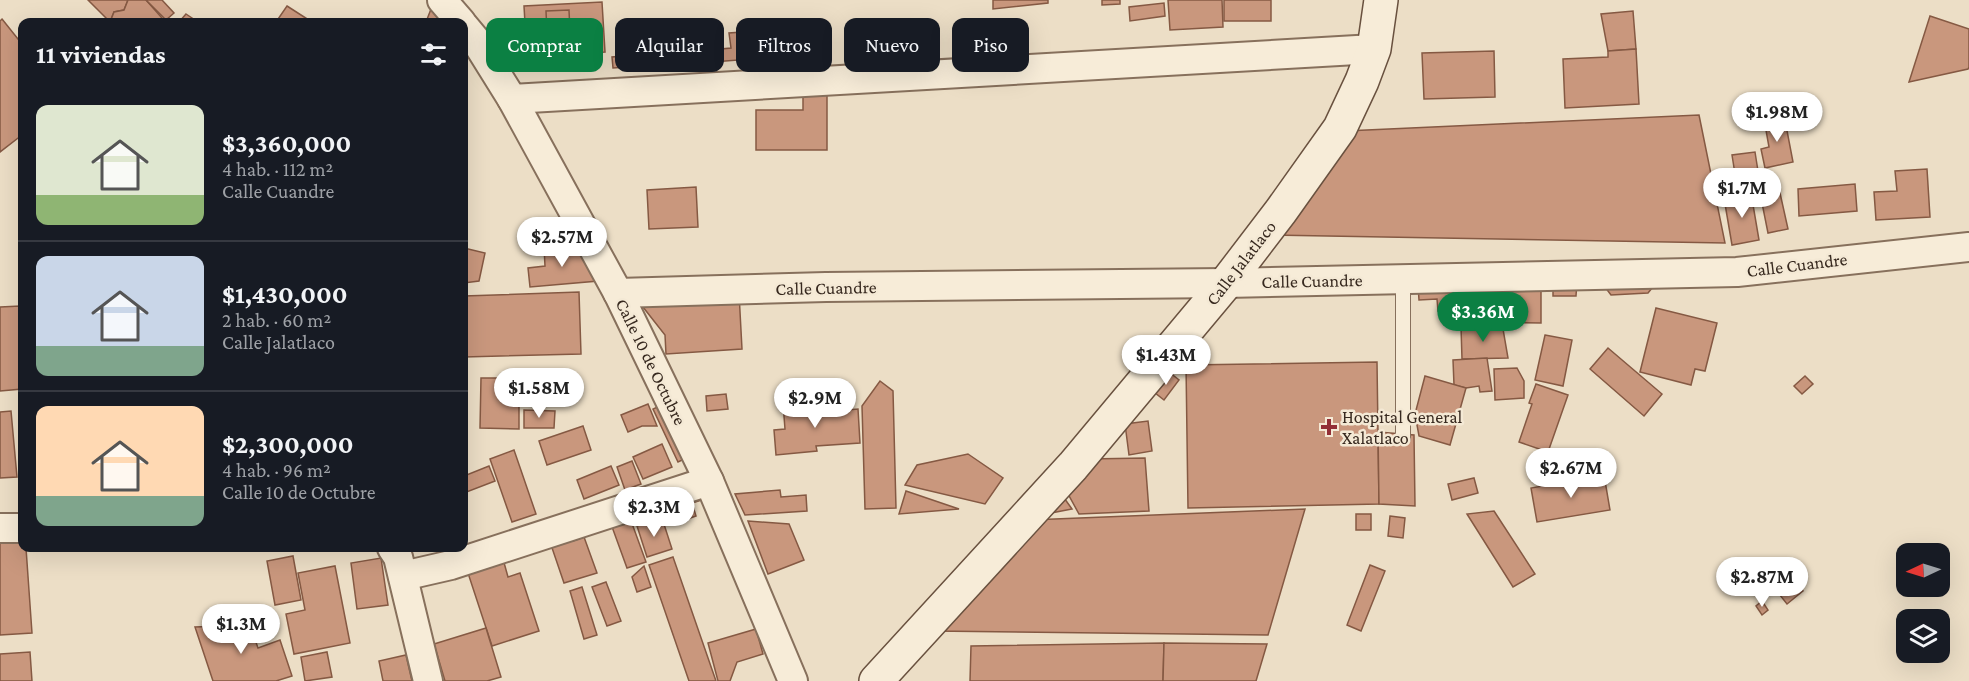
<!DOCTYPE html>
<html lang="es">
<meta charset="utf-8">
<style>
:root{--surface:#171b24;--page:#242831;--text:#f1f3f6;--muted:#9ea1a6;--line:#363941;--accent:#0b8043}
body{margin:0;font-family:"Crimson Pro",serif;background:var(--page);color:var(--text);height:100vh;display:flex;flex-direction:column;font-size:22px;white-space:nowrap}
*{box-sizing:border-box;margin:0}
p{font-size:20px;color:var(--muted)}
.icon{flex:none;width:33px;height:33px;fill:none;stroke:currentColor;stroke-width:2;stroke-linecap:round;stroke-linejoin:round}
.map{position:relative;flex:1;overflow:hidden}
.details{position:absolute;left:18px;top:18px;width:450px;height:534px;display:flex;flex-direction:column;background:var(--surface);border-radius:12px;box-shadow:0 6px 24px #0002}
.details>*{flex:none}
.top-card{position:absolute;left:486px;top:18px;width:570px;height:54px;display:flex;gap:12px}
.needle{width:39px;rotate:266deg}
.controls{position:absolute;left:1896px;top:543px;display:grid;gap:12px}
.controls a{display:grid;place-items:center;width:54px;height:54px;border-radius:12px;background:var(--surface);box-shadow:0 6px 24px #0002;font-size:30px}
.price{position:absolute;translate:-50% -51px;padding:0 14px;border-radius:21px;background:#fff;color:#222;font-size:20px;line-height:39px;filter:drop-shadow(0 2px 3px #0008)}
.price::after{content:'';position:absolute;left:50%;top:36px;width:18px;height:14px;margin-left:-9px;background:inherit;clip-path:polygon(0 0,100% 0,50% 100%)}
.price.selected{background:var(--accent);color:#fff}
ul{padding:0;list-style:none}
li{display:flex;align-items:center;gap:18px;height:150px;padding:0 18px}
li+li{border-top:2px solid var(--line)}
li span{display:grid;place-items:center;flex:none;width:168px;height:120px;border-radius:12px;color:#555}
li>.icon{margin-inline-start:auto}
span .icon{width:72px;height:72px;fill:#fffc;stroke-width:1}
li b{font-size:26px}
h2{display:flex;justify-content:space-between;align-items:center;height:72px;padding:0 18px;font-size:26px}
.chip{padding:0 21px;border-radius:12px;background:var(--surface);box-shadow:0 6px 24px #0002;font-size:21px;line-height:54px}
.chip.selected{background:var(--accent);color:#fff}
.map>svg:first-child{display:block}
.building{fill:#c9977d;stroke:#855943;stroke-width:1.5}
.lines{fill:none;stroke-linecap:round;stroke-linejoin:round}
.lane-casing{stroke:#87705c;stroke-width:16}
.street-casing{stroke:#87705c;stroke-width:32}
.secondary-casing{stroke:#69513f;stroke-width:36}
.lane{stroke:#f7ecd8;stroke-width:14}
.street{stroke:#f7ecd8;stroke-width:28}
.secondary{stroke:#f7ecd8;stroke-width:33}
.poi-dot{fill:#932f36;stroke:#f4e9d5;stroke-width:2}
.labels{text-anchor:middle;stroke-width:5;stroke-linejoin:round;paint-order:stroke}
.street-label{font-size:18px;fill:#37291f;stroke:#f4e9d5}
.poi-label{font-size:18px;fill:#37291f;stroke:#f4e9d5;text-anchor:start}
</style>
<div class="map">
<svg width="1969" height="681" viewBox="0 0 1969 681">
<rect width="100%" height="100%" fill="#ecdec6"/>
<g class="building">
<path d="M 88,0 L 128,0 L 124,10 L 114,12 L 110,22 Z"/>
<path d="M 128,0 L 146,0 L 162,18 L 156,22 L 110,22 L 114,12 L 124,10 Z"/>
<path d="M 146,0 L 162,0 L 174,13 L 166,20 Z"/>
<path d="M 993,0 L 1048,0 L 1048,3 L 993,9 Z"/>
<path d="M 1102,0 L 1120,0 L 1120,4 L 1102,5 Z"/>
<path d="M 1168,0 L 1222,0 L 1223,27 L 1170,30 Z"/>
<rect x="1224" y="0" width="47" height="21"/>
<path d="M 602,2 L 605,52 L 527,57 L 524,6 Z"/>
<path d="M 1164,3 L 1165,16 L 1130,21 L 1129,7 Z"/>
<path d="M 287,6 L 312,22 L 276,22 Z"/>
<path d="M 431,9 L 441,22 L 426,22 Z"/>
<path d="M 569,10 L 570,32 L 547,33 L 546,11 Z"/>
<path d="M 1633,11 L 1636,49 L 1608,51 L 1601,14 Z"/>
<path d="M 186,14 L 198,22 L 179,22 Z"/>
<path d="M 1930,16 L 1969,29 L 1969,67 L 1968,69 L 1909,82 Z"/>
<path d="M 2,19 L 22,44 L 22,135 L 0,152 L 0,21 Z"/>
<path d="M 800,28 L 802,55 L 700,63 L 699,51 L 731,48 L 729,33 Z"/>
<path d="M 1636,49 L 1639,104 L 1565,108 L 1563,59 L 1608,57 L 1608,51 Z"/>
<path d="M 1494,51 L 1495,97 L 1424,99 L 1422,53 Z"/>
<path d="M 672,52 L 673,64 L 613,68 L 612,57 Z"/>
<path d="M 803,93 L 827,93 L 827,150 L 756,150 L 756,110 L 803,110 Z"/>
<path d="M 1699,115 L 1725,243 L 1271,235 L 1345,131 Z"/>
<path d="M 1784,115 L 1793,162 L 1765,168 L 1761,149 L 1769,147 L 1764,119 Z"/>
<path d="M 1755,152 L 1758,171 L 1735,174 L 1732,155 Z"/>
<path d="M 1927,169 L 1930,217 L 1876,220 L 1874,192 L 1897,191 L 1895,171 Z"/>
<path d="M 1855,184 L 1857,211 L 1799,216 L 1798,189 Z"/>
<path d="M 696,187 L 698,227 L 649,229 L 647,190 Z"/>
<path d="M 1751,193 L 1759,240 L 1732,245 L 1724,198 Z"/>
<path d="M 1780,193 L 1788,229 L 1768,233 L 1761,198 Z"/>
<path d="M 577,244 L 598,281 L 530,287 L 528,268 L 545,266 L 544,247 Z"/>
<path d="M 464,248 L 485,253 L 479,281 L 464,283 Z"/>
<path d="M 1661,277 L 1648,293 L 1611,295 L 1602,283 Z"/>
<path d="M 1484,280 L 1541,281 L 1541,323 L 1484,322 Z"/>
<path d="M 1553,280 L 1577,281 L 1576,296 L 1553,296 Z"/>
<path d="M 1468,281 L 1470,309 L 1438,311 L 1437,299 L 1419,300 L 1418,285 Z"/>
<path d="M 579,292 L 581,354 L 464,357 L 464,296 Z"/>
<path d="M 739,293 L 742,349 L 666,354 L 665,335 L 643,307 L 663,305 Z"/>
<path d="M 20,306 L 22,389 L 0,391 L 0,307 Z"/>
<path d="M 1656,308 L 1717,323 L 1705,371 L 1695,369 L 1691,385 L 1640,372 Z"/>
<path d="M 1461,327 L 1503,329 L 1508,358 L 1462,359 Z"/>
<path d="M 1545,335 L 1572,340 L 1563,386 L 1535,380 Z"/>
<path d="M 1608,348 L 1662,394 L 1644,416 L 1590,369 Z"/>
<path d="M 1487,358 L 1492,391 L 1480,392 L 1479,386 L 1466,388 L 1454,385 L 1453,360 Z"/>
<path d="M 1377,362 L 1379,504 L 1188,508 L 1186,365 Z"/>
<path d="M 1517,368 L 1524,381 L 1524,398 L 1495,400 L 1494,369 Z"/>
<path d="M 1169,372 L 1179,380 L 1164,400 L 1154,392 Z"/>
<path d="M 1425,376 L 1466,388 L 1450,445 L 1419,436 L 1415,414 Z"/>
<path d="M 1805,376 L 1813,384 L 1802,394 L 1794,386 Z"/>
<path d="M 481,378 L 519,378 L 519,429 L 480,428 Z"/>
<path d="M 880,381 L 893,391 L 896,508 L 865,509 L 862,406 Z"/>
<path d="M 1536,384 L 1568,395 L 1548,452 L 1519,442 L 1532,404 L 1529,403 Z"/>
<path d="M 726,394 L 728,409 L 707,411 L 706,396 Z"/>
<path d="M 815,401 L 816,409 L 809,413 L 858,409 L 860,443 L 816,446 L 817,451 L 776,455 L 774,430 L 785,429 L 783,403 Z"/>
<path d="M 666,403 L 691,456 L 678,462 L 653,409 Z"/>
<path d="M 648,404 L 657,426 L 642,426 L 628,432 L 621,415 Z"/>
<path d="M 524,410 L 555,411 L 554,428 L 524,428 Z"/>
<path d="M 11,411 L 17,477 L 0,478 L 0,412 Z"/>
<path d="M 1148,421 L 1152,451 L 1129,455 L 1125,424 Z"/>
<path d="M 583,426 L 591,450 L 547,465 L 539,441 Z"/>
<path d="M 1378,432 L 1414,435 L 1415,506 L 1379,504 Z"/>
<path d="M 662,444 L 672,467 L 643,479 L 633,457 Z"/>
<path d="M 514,450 L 536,514 L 512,522 L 490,459 Z"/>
<path d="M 968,454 L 1003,478 L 985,504 L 905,485 L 917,465 Z"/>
<path d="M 1145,458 L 1149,511 L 1079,514 L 1062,483 L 1088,459 Z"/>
<path d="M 632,461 L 641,484 L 625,490 L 617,467 Z"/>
<path d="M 489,466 L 495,481 L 464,493 L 464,476 Z"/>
<path d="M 611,466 L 619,485 L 584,499 L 577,480 Z"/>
<path d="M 1604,475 L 1610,510 L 1537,522 L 1531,488 Z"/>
<path d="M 1474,478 L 1478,493 L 1452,500 L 1448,484 Z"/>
<path d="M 705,488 L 708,498 L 692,503 L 696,516 L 670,525 L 666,511 L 636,521 L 632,512 Z"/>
<path d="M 1057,488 L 1072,509 L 1051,513 Z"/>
<path d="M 780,490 L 781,497 L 806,495 L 807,511 L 745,515 L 735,494 Z"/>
<path d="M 906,491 L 959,509 L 899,514 Z"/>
<path d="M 1305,509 L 1268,635 L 933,631 L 1030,520 Z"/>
<path d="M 1494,511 L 1535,574 L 1513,587 L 1467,514 Z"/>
<rect x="1356" y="514" width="15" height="16"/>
<path d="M 1390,516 L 1405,518 L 1403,538 L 1388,536 Z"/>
<path d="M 630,518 L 646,562 L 627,568 L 611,524 Z"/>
<path d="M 662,518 L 672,549 L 647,557 L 637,526 Z"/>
<path d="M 748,521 L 789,524 L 804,560 L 768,574 Z"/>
<path d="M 571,532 L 573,541 L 584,537 L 597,573 L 564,583 L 549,539 Z"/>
<path d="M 22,537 L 22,548 L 26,548 L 32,633 L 0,635 L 0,539 Z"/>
<path d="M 293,556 L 301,600 L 275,605 L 267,561 Z"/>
<path d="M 673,557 L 716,681 L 689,681 L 649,565 Z"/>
<path d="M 381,558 L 388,605 L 357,609 L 351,563 Z"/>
<path d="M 503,559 L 508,577 L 520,573 L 539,631 L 492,646 L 467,570 Z"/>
<path d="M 1370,565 L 1385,571 L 1361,631 L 1347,625 Z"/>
<path d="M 335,566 L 350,643 L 294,654 L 286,614 L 305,610 L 298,573 Z"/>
<path d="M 644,566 L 651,587 L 637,592 L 632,577 Z"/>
<path d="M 1784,566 L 1803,591 L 1787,604 L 1768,580 Z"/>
<path d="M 606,582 L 621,621 L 607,626 L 592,587 Z"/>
<path d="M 582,587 L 597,635 L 584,639 L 570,591 Z"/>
<path d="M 1762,601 L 1768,610 L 1762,615 L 1756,606 Z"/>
<path d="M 250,625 L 258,648 L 280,640 L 292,676 L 276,681 L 213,681 L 195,627 Z"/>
<path d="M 486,628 L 501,677 L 487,681 L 445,681 L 434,644 Z"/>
<path d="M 756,629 L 763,654 L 737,662 L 730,681 L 718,681 L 708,643 Z"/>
<path d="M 1164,643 L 1163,681 L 970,681 L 971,646 Z"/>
<path d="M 1164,643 L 1267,644 L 1256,681 L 1163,681 Z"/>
<path d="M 30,652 L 32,681 L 0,681 L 0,654 Z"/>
<path d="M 327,652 L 332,677 L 305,681 L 301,657 Z"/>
<path d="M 406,655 L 412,681 L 383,681 L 379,661 Z"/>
</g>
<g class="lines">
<g class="lane-casing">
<path id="lane" d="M 1403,279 L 1403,438"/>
</g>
<g class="street-casing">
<g id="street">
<path d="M 442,0 L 461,22"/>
<path d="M 464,26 L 474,38 L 512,99 L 618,293 L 709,481 L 793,681"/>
<path d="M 512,99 L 1374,49"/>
<path d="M 618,293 L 826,287 L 1226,283 L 1737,272 L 1969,247"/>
<path d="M 0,528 L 22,528"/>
<path d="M 392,548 L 398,557 L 428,681"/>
<path d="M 403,576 L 451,565 L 709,481"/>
</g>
</g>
<g class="secondary-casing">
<path id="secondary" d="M 876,681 L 1073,466 L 1226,283 L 1281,211 L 1340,128 L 1362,81 L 1374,49 L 1381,0"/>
</g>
<use href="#lane" class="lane"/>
<use href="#street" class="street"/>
<use href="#secondary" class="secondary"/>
</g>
<path class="poi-dot" d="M1326 418h6v6h6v6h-6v6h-6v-6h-6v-6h6z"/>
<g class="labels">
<g class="street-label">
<text transform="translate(1241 263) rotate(-52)" y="6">Calle Jalatlaco</text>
<text transform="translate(1797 265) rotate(-7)" y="6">Calle Cuandre</text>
<text transform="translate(1312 281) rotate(-1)" y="6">Calle Cuandre</text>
<text transform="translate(826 288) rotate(-1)" y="6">Calle Cuandre</text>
<text transform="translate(651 362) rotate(64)" y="6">Calle 10 de Octubre</text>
</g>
<g class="poi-label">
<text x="1342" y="423">Hospital General<tspan x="1342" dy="21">Xalatlaco</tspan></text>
</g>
</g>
</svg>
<div class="controls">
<a><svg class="needle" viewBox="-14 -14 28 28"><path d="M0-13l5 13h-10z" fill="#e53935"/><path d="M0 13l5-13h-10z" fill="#9ea1a6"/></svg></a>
<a><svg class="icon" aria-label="layers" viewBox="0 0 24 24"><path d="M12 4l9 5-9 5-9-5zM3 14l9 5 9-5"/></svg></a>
</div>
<b class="price" style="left:1777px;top:143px">$1.98M</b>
<b class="price" style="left:1742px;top:219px">$1.7M</b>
<b class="price" style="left:562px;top:268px">$2.57M</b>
<b class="price selected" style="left:1483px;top:343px">$3.36M</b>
<b class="price" style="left:1166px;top:386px">$1.43M</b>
<b class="price" style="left:539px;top:419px">$1.58M</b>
<b class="price" style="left:815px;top:429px">$2.9M</b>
<b class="price" style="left:1571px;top:499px">$2.67M</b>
<b class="price" style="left:654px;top:538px">$2.3M</b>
<b class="price" style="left:1762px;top:608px">$2.87M</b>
<b class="price" style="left:241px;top:655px">$1.3M</b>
<div class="top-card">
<a class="chip selected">Comprar</a>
<a class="chip">Alquilar</a>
<a class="chip">Filtros</a>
<a class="chip">Nuevo</a>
<a class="chip">Piso</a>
</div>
<section class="details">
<h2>11 viviendas<svg class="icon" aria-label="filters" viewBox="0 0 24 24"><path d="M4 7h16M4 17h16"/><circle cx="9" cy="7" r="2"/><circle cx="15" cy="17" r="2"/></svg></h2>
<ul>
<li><span style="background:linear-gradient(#dfe7d0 75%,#8fb573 0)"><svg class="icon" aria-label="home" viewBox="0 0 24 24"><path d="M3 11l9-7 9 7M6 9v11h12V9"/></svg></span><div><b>$3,360,000</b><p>4 hab. · 112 m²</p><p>Calle Cuandre</p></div></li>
<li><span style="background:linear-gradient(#c9d6e8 75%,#7fa58c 0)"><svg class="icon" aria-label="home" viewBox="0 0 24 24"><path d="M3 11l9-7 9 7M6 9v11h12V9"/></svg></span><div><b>$1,430,000</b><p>2 hab. · 60 m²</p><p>Calle Jalatlaco</p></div></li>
<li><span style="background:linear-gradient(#ffd9b3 75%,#7fa58c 0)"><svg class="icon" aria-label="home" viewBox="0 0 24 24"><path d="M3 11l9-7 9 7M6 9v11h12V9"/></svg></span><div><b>$2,300,000</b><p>4 hab. · 96 m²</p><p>Calle 10 de Octubre</p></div></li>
</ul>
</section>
</div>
